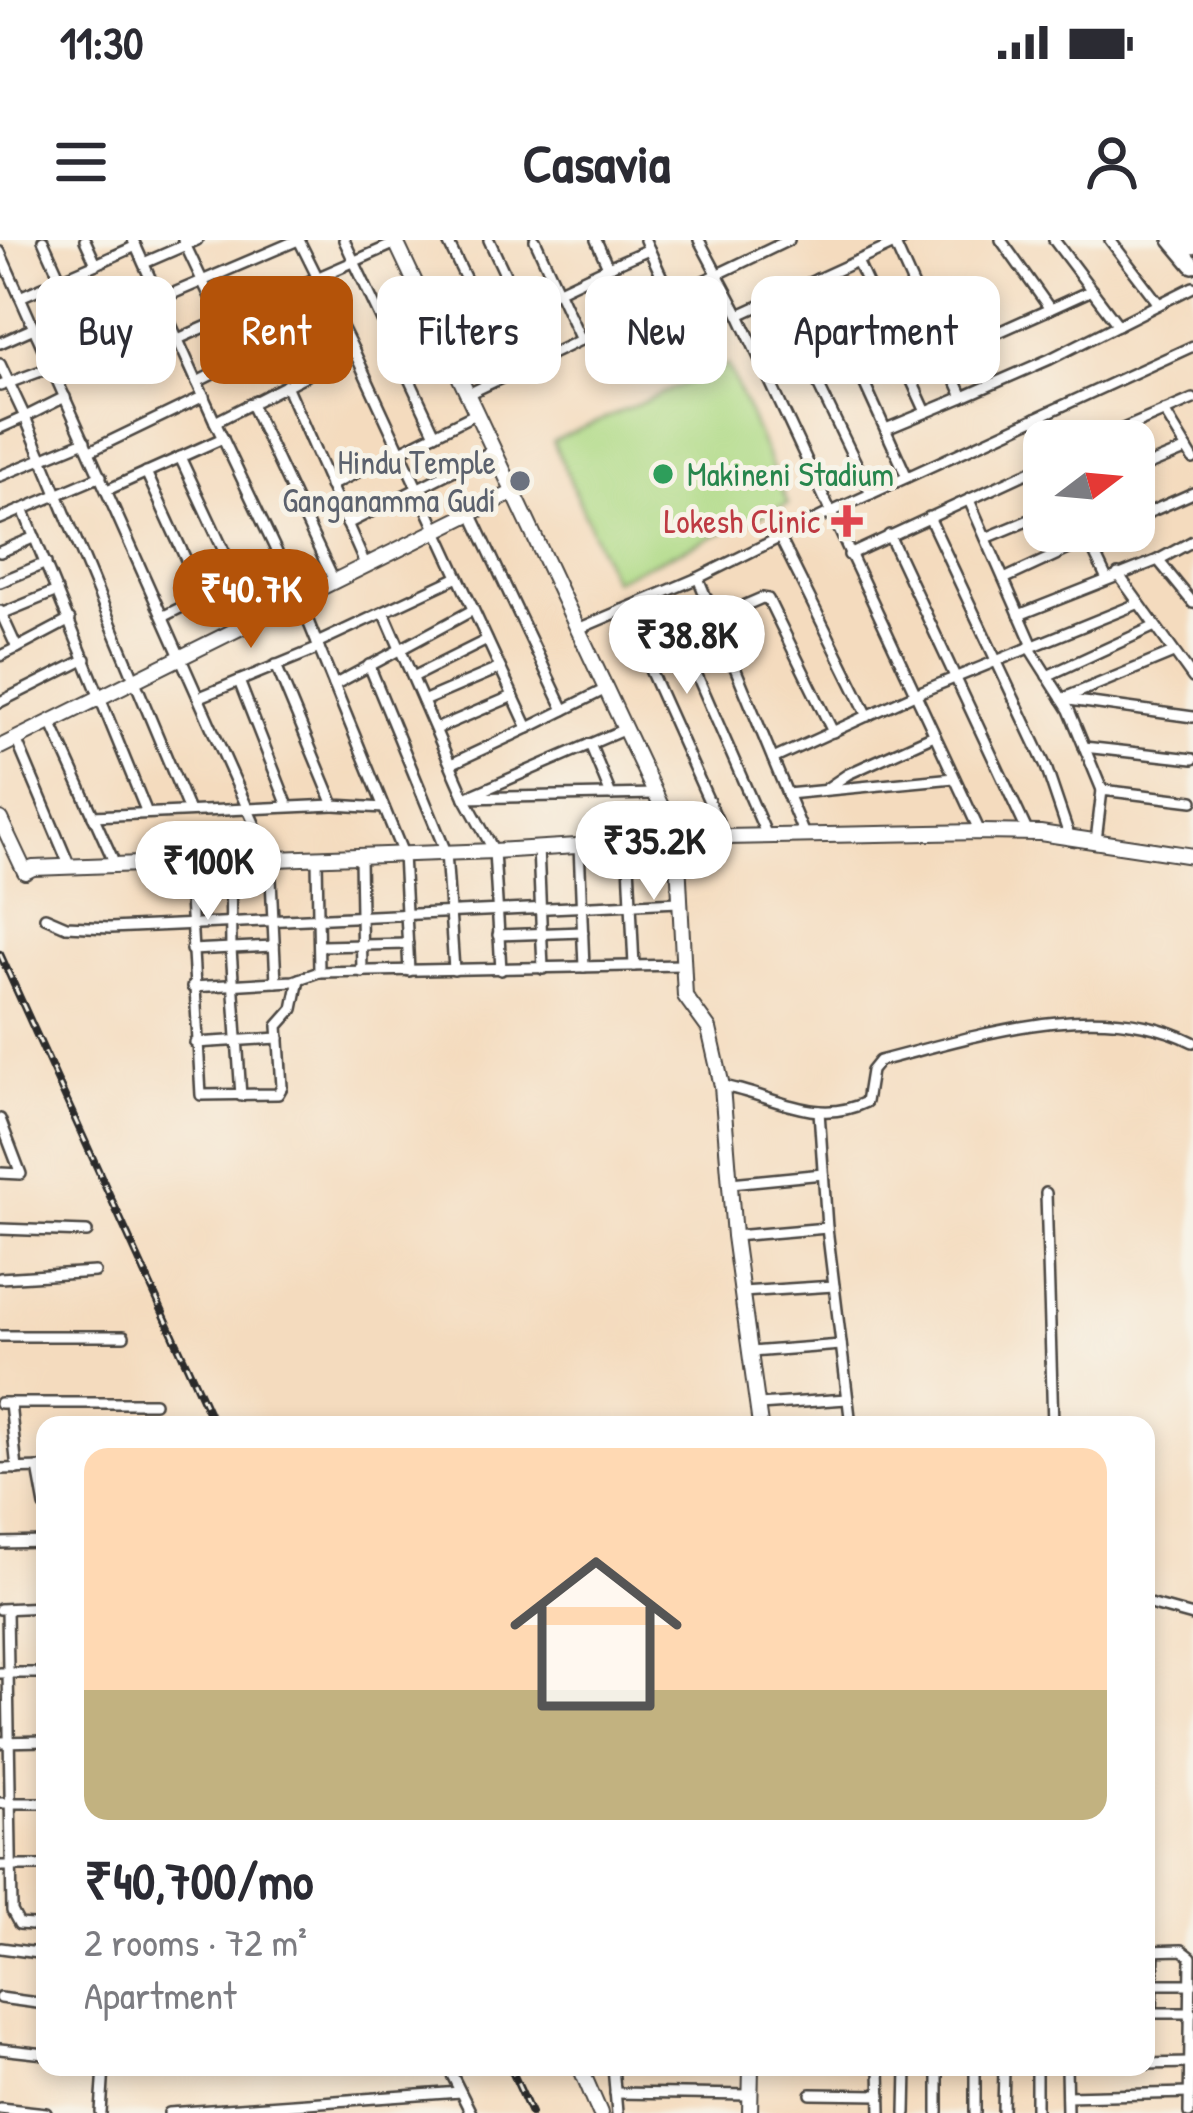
<!DOCTYPE html>
<meta charset="utf-8">
<style>
:root{--surface:#fff;--page:#f2f2f3;--text:#2b2b33;--muted:#7c7c81;--line:#e1e1e2;--accent:#b45309}
body{margin:0;font-family:"Patrick Hand",sans-serif;background:var(--page);color:var(--text);height:100vh;display:flex;flex-direction:column;font-size:45px;white-space:nowrap}
*{box-sizing:border-box;margin:0}
p{font-size:39px;color:var(--muted)}
.icon{flex:none;width:66px;height:66px;fill:none;stroke:currentColor;stroke-width:2;stroke-linecap:round;stroke-linejoin:round}
.map{position:relative;flex:1;overflow:hidden}
.sheet{position:absolute;left:36px;top:1176px;width:1119px;height:660px;display:flex;flex-direction:column;background:var(--surface);border-radius:24px;box-shadow:0 6px 18px #0003}
.sheet>*{flex:none}
.top-card{position:absolute;left:36px;top:36px;width:1122px;height:108px;display:flex;gap:24px}
.needle{width:78px;rotate:74deg}
.tools{position:absolute;left:1023px;top:180px;display:grid;gap:24px}
.tools a{display:grid;place-items:center;width:132px;height:132px;border-radius:24px;background:var(--surface);box-shadow:0 6px 18px #0003;font-size:60px}
.price{position:absolute;translate:-50% -102px;padding:0 27px;border-radius:42px;background:#fff;color:#222;font-size:39px;line-height:78px;filter:drop-shadow(0 3px 6px #0008)}
.price::after{content:'';position:absolute;left:50%;top:72px;width:36px;height:27px;margin-left:-18px;background:inherit;clip-path:polygon(0 0,100% 0,50% 100%)}
.price.on{background:var(--accent);color:#fff}
ul{padding:0;list-style:none}
li{display:grid;align-content:center;gap:24px;height:636px;padding:0 48px}
li+li{border-top:3px solid var(--line)}
li span{display:grid;place-items:center;height:372px;border-radius:24px;color:#555}
li>.icon{margin-inline-start:auto}
span .icon{width:216px;height:216px;fill:#fffc;stroke-width:1}
li b{font-size:51px}
.tag{padding:0 42px;border-radius:24px;background:var(--surface);box-shadow:0 6px 18px #0003;font-size:42px;line-height:108px}
.tag.on{background:var(--accent);color:#fff}
.status{display:flex;justify-content:space-between;align-items:center;height:84px;padding:0 60px;background:var(--surface);direction:ltr}
.status svg{height:33px;fill:currentColor}
header{display:flex;justify-content:space-between;align-items:center;height:156px;padding:0 48px;background:var(--surface);font-size:54px;font-weight:800}
.map>svg:first-child{display:block}
.pitch{fill:#afda86;stroke:#6d8258;stroke-width:3}
.lines{fill:none;stroke-linecap:round;stroke-linejoin:round}
.street-casing{stroke:#494541;stroke-width:14}
.secondary-casing{stroke:#494541;stroke-width:18}
.primary-casing{stroke:#494541;stroke-width:20}
.street{stroke:#fff;stroke-width:9}
.secondary{stroke:#fff;stroke-width:14}
.primary{stroke:#fff;stroke-width:15}
.rail-casing{stroke:#2b2b2b;stroke-width:8}
.rail{stroke:#f7f3e8;stroke-width:3;stroke-dasharray:9;stroke-linecap:butt}
.leisure-dot{fill:#2e9e5b;stroke:#f7f3e8;stroke-width:4.5}
.worship-dot{fill:#6b7280;stroke:#f7f3e8;stroke-width:4.5}
.health-dot{fill:#e0444e;stroke:#f7f3e8;stroke-width:4.5}
.labels{text-anchor:middle;stroke-width:10;stroke-linejoin:round;paint-order:stroke}
.worship-label{font-size:33px;fill:#5b616d;stroke:#f7f3e8;text-anchor:end}
.leisure-label{font-size:33px;fill:#27864d;stroke:#f7f3e8;text-anchor:start}
.health-label{font-size:33px;fill:#be3a42;stroke:#f7f3e8;text-anchor:end}
</style>
<div class="status"><b>11:30</b><svg viewBox="0 0 49 12"><path d="M0 12V9h3v3zM5 12V6h3v6zM10 12V3h3v9zM15 12V0h3v12zM26 1h20v11H26zM47 4h2v5h-2z"/></svg></div>
<header><svg class="icon" aria-label="menu" viewBox="0 0 24 24"><path d="M4 6h16M4 12h16M4 18h16"/></svg>Casavia<svg class="icon" aria-label="person" viewBox="0 0 24 24"><circle cx="12" cy="8" r="4"/><path d="M4 21q1-7 8-7t8 7"/></svg></header>
<div class="map">
<svg width="1193" height="1873" viewBox="0 0 1193 1873">
<rect width="100%" height="100%" fill="#f7f3e8"/>
<filter id="ink" filterUnits="userSpaceOnUse"><feTurbulence type="fractalNoise" baseFrequency=".00833" numOctaves="2"/><feDisplacementMap in="SourceGraphic" scale="24" xChannelSelector="R" yChannelSelector="G"/><feConvolveMatrix kernelMatrix="1 2 1 2 8 2 1 2 1" color-interpolation-filters="sRGB"/></filter>
<filter id="wash" filterUnits="userSpaceOnUse"><feTurbulence type="fractalNoise" baseFrequency=".004" numOctaves="4" result="noise"/><feDisplacementMap in="SourceGraphic" scale="48" xChannelSelector="R" yChannelSelector="G"/><feGaussianBlur stdDeviation="2.7" result="paint"/><feColorMatrix in="noise" values="0 0 0 0 0 0 0 0 0 0 0 0 0 0 0 0 0 1.4 0 .05"/><feComposite in="paint" operator="in"/></filter>
<g filter="url(#wash)">
<rect width="100%" height="100%" fill="#f4dbbe"/>
<path class="pitch" d="M 728,125 L 788,264 L 613,340 L 553,201 Z"/>
</g>
<g filter="url(#ink)">
<g class="lines">
<g class="street-casing">
<g id="street">
<path d="M 43,0 L 61,40"/>
<path d="M 85,0 L 96,24 L 136,6"/>
<path d="M 133,0 L 215,182 L 354,111 L 299,0"/>
<path d="M 183,0 L 221,80"/>
<path d="M 344,0 L 435,194"/>
<path d="M 447,0 L 511,133"/>
<path d="M 489,0 L 544,118"/>
<path d="M 535,0 L 581,100"/>
<path d="M 596,0 L 608,27 L 649,9 L 645,0"/>
<path d="M 699,0 L 739,75 L 980,592"/>
<path d="M 893,0 L 963,157 L 1050,119 L 1193,47"/>
<path d="M 1001,0 L 1050,69 L 1092,50"/>
<path d="M 1054,0 L 1118,85"/>
<path d="M 1110,0 L 1159,64"/>
<path d="M 649,9 L 671,57"/>
<path d="M 0,12 L 270,619 L 276,742"/>
<path d="M 857,21 L 926,172"/>
<path d="M 144,23 L 197,0"/>
<path d="M 817,39 L 907,237"/>
<path d="M 20,57 L 96,24"/>
<path d="M 776,57 L 871,254"/>
<path d="M 160,59 L 298,0"/>
<path d="M 739,75 L 903,0"/>
<path d="M 487,84 L 608,27"/>
<path d="M 37,95 L 155,48"/>
<path d="M 178,99 L 396,3"/>
<path d="M 0,103 L 34,88"/>
<path d="M 354,111 L 528,488 L 606,449"/>
<path d="M 945,116 L 1050,69"/>
<path d="M 0,124 L 25,177 L 0,188"/>
<path d="M 197,142 L 335,73"/>
<path d="M 286,145 L 365,324"/>
<path d="M 0,146 L 52,127"/>
<path d="M 468,154 L 789,0"/>
<path d="M 65,157 L 25,177 L 189,571"/>
<path d="M 251,164 L 334,341"/>
<path d="M 1164,171 L 1193,219"/>
<path d="M 1036,178 L 1046,201"/>
<path d="M 215,182 L 299,359 L 403,614 L 409,731"/>
<path d="M 886,189 L 963,157"/>
<path d="M 1095,201 L 1193,159"/>
<path d="M 90,211 L 204,156"/>
<path d="M 180,217 L 237,339"/>
<path d="M 1134,231 L 1187,209"/>
<path d="M 146,232 L 203,357"/>
<path d="M 0,236 L 85,201"/>
<path d="M 330,246 L 477,173"/>
<path d="M 107,250 L 223,198"/>
<path d="M 969,260 L 1033,406"/>
<path d="M 23,269 L 147,573"/>
<path d="M 471,273 L 564,470"/>
<path d="M 929,277 L 1046,527 L 1070,598"/>
<path d="M 0,279 L 101,236"/>
<path d="M 1134,279 L 1193,253"/>
<path d="M 347,284 L 494,210"/>
<path d="M 1084,291 L 1107,339"/>
<path d="M 889,295 L 1028,593"/>
<path d="M 780,298 L 868,476"/>
<path d="M 986,298 L 1044,274"/>
<path d="M 0,312 L 35,297"/>
<path d="M 849,315 L 1044,225"/>
<path d="M 1158,320 L 1193,301"/>
<path d="M 1118,334 L 1193,438"/>
<path d="M 698,338 L 805,597"/>
<path d="M 1004,339 L 1108,291"/>
<path d="M 0,342 L 46,323"/>
<path d="M 622,370 L 641,410"/>
<path d="M 0,371 L 17,408 L 0,416"/>
<path d="M 384,372 L 465,558 L 494,611 L 501,730"/>
<path d="M 1,374 L 57,351"/>
<path d="M 1019,375 L 1158,320 L 1193,363"/>
<path d="M 164,376 L 280,318"/>
<path d="M 578,389 L 698,338 L 829,273 L 1193,106"/>
<path d="M 679,394 L 768,598"/>
<path d="M 317,403 L 458,337"/>
<path d="M 1029,407 L 1069,470 L 1102,550"/>
<path d="M 17,408 L 70,380"/>
<path d="M 276,425 L 334,565 L 384,568"/>
<path d="M 369,425 L 446,612 L 454,730"/>
<path d="M 1047,436 L 1153,387"/>
<path d="M 413,437 L 487,400"/>
<path d="M 239,441 L 288,566"/>
<path d="M 334,445 L 473,370"/>
<path d="M 200,457 L 319,408"/>
<path d="M 1062,459 L 1193,477"/>
<path d="M 1062,459 L 1173,413"/>
<path d="M 423,461 L 500,428"/>
<path d="M 0,462 L 86,419"/>
<path d="M 51,482 L 115,624"/>
<path d="M 436,489 L 513,456"/>
<path d="M 16,499 L 70,627"/>
<path d="M 590,504 L 611,555"/>
<path d="M 1084,507 L 1193,519"/>
<path d="M 773,519 L 915,454 L 1137,364"/>
<path d="M 451,524 L 528,488"/>
<path d="M 826,549 L 848,534 L 934,495"/>
<path d="M 787,554 L 954,538"/>
<path d="M 470,556 L 625,489"/>
<path d="M 465,558 L 656,554"/>
<path d="M 93,576 L 334,565"/>
<path d="M 725,597 L 641,410 L 762,358 L 768,359 L 833,492"/>
<path d="M 1096,601 L 1102,550 L 1193,561"/>
<path d="M 628,602 L 634,726"/>
<path d="M 579,605 L 584,727"/>
<path d="M 538,607 L 543,729"/>
<path d="M 360,617 L 362,732"/>
<path d="M 317,619 L 319,732"/>
<path d="M 230,620 L 231,709 L 241,856"/>
<path d="M 188,622 L 201,855 L 278,854 L 282,847 L 278,786 L 293,769 L 299,739"/>
<path d="M 45,677 L 66,686 L 110,688 L 679,662"/>
<path d="M 498,695 L 583,692"/>
<path d="M 321,706 L 408,704"/>
<path d="M 191,710 L 274,706"/>
<path d="M 192,747 L 293,741 L 319,732 L 683,725"/>
<path d="M 195,803 L 279,798"/>
<path d="M 722,846 C 771,854 815,887 866,862 L 871,831 L 879,821 C 974,797 1097,754 1193,802"/>
<path d="M 819,871 L 827,988 L 851,1185"/>
<path d="M 0,879 L 21,934 L 0,933"/>
<path d="M 731,943 L 823,934"/>
<path d="M 1046,953 L 1053,1185"/>
<path d="M 0,989 L 87,992"/>
<path d="M 734,996 L 827,988"/>
<path d="M 0,1038 L 95,1032"/>
<path d="M 742,1052 L 834,1046"/>
<path d="M 0,1096 L 124,1096"/>
<path d="M 751,1112 L 841,1105"/>
<path d="M 0,1163 L 154,1163"/>
<path d="M 10,1163 L 17,1229"/>
<path d="M 759,1165 L 847,1159"/>
<path d="M 38,1228 L 45,1266"/>
<path d="M 0,1229 L 45,1228"/>
<path d="M 0,1303 L 45,1302"/>
<path d="M 1146,1363 L 1193,1376"/>
<path d="M 0,1369 L 45,1367"/>
<path d="M 7,1369 L 12,1671 L 19,1684 L 45,1686"/>
<path d="M 0,1433 L 45,1433"/>
<path d="M 0,1502 L 45,1501"/>
<path d="M 0,1563 L 45,1563"/>
<path d="M 0,1626 L 45,1626"/>
<path d="M 1,1708 L 45,1714"/>
<path d="M 1146,1711 L 1182,1710 L 1191,1717 L 1189,1873"/>
<path d="M 1146,1744 L 1192,1744"/>
<path d="M 0,1758 L 45,1764"/>
<path d="M 1146,1773 L 1191,1773"/>
<path d="M 1152,1773 L 1154,1711"/>
<path d="M 0,1809 L 45,1814"/>
<path d="M 1146,1824 L 1189,1823"/>
<path d="M 448,1827 L 471,1873"/>
<path d="M 613,1827 L 617,1873"/>
<path d="M 880,1827 L 881,1873"/>
<path d="M 975,1827 L 975,1873"/>
<path d="M 1036,1827 L 1036,1873"/>
<path d="M 1066,1827 L 1067,1873"/>
<path d="M 615,1853 L 751,1855"/>
<path d="M 811,1854 L 881,1855"/>
<path d="M 1067,1856 L 1189,1853"/>
<path d="M 0,1868 L 46,1873"/>
<path d="M 101,1873 L 104,1827"/>
<path d="M 169,1873 L 460,1852"/>
<path d="M 906,1873 L 907,1827"/>
<path d="M 938,1873 L 938,1827"/>
<path d="M 1003,1873 L 1004,1827"/>
</g>
</g>
<g class="secondary-casing">
<g id="secondary">
<path d="M 395,0 L 677,600 L 685,756 L 709,789 L 722,846 L 734,996 L 760,1185"/>
<path d="M 0,507 L 514,252"/>
<path d="M 0,579 L 25,632 L 33,628 L 494,611 L 725,597 L 980,592 L 1040,593 L 1193,616"/>
<path d="M 580,1827 L 600,1873"/>
<path d="M 750,1873 L 751,1827"/>
</g>
</g>
<g class="primary-casing">
<g id="primary">
<path d="M 1172,0 L 1193,25"/>
<path d="M 1188,0 L 1193,6"/>
</g>
</g>
<use href="#street" class="street"/>
<use href="#secondary" class="secondary"/>
<use href="#primary" class="primary"/>
<g class="rail-casing">
<g id="rail">
<path d="M 0,714 L 214,1185"/>
<path d="M 510,1827 L 531,1873"/>
</g>
</g>
<use href="#rail" class="rail"/>
</g>
</g>
<circle class="leisure-dot" cx="663" cy="234" r="12"/>
<circle class="worship-dot" cx="520" cy="241" r="12"/>
<path class="health-dot" d="M841 263h12v12h12v12h-12v12h-12v-12h-12v-12h12z"/>
<g class="labels">
<g class="worship-label">
<text x="496" y="234">Hindu Temple<tspan x="496" dy="38">Ganganamma Gudi</tspan></text>
</g>
<g class="leisure-label">
<text x="687" y="246">Makineni Stadium</text>
</g>
<g class="health-label">
<text x="820" y="293">Lokesh Clinic</text>
</g>
</g>
</svg>
<div class="tools">
<a><svg class="needle" viewBox="-14 -14 28 28"><path d="M0-13l5 13h-10z" fill="#e53935"/><path d="M0 13l5-13h-10z" fill="#7c7c81"/></svg></a>
</div>
<b class="price on" style="left:251px;top:411px">₹40.7K</b>
<b class="price" style="left:687px;top:457px">₹38.8K</b>
<b class="price" style="left:654px;top:663px">₹35.2K</b>
<b class="price" style="left:208px;top:683px">₹100K</b>
<div class="top-card">
<a class="tag">Buy</a>
<a class="tag on">Rent</a>
<a class="tag">Filters</a>
<a class="tag">New</a>
<a class="tag">Apartment</a>
</div>
<section class="sheet">
<ul>
<li><span style="background:linear-gradient(#ffd9b3 65%,#c2b280 0)"><svg class="icon" aria-label="home" viewBox="0 0 24 24"><path d="M3 11l9-7 9 7M6 9v11h12V9"/></svg></span><div><b>₹40,700/mo</b><p>2 rooms · 72 m²</p><p>Apartment</p></div></li>
</ul>
</section>
</div>
